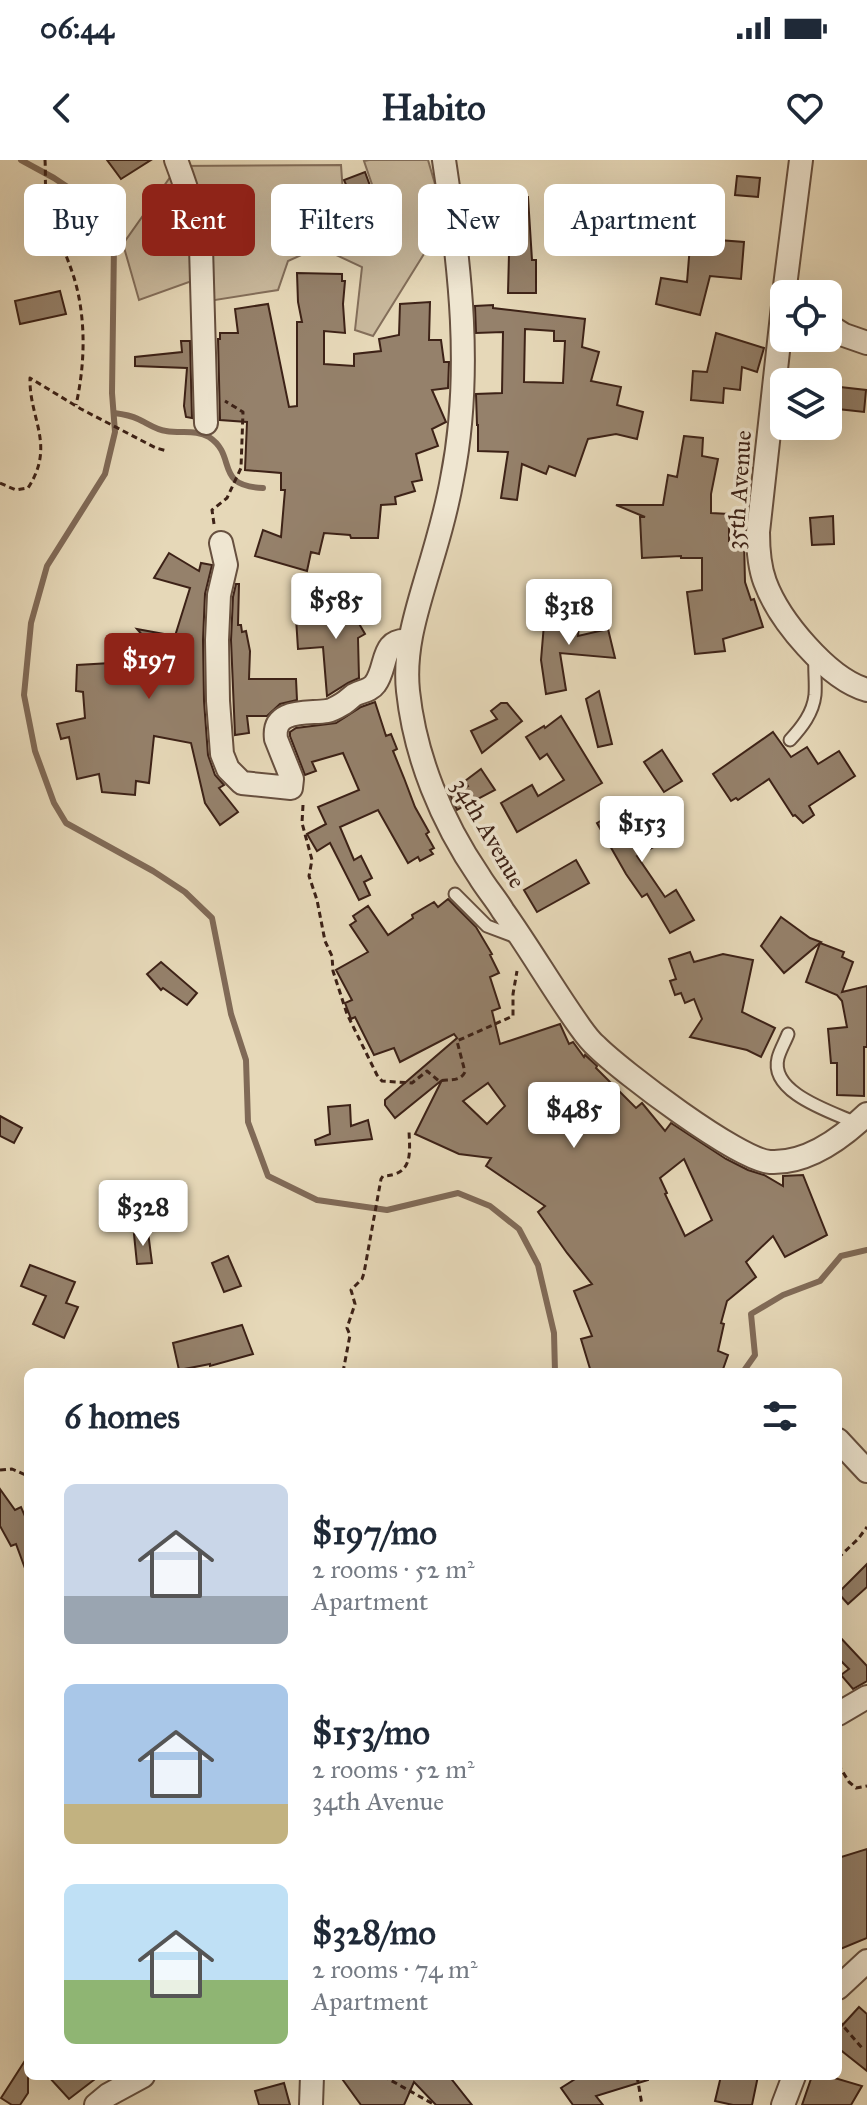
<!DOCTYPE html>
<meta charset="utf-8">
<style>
:root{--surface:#fff;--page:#f6f6f7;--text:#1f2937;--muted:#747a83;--accent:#8f2418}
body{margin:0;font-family:"IM FELL Great Primer",serif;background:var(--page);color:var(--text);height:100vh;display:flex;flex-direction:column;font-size:30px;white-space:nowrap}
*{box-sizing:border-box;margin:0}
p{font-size:26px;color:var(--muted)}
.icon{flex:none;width:44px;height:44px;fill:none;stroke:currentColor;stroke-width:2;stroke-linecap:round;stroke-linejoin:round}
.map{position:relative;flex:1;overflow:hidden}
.panel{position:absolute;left:24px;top:1208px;width:818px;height:712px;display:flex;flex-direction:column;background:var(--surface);border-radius:12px;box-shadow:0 8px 32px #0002}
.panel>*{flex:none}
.hud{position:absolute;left:24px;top:24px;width:820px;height:72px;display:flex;gap:16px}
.fabs{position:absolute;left:770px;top:120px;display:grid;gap:16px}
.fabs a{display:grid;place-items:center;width:72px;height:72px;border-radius:12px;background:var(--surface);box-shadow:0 8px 32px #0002;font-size:40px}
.price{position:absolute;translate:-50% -68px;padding:0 18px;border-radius:8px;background:#fff;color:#222;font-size:26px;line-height:52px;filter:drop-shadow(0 2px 4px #0008)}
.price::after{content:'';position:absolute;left:50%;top:48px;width:24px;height:18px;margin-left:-12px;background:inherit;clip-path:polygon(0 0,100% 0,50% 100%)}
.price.selected{background:var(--accent);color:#fff}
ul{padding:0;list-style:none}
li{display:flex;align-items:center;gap:24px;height:200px;padding:0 40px}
li span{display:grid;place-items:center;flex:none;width:224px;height:160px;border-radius:12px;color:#555}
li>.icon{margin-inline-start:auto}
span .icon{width:96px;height:96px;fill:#fffc;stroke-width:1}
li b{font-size:34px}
h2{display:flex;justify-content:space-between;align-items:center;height:96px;padding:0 40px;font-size:34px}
.chip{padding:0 28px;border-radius:12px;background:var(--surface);box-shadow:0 8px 32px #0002;font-size:28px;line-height:72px}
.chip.selected{background:var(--accent);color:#fff}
.status{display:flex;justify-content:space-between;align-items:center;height:56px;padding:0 40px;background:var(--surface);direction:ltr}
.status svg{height:22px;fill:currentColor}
header{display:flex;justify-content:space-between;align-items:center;height:104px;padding:0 40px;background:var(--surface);font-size:36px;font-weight:800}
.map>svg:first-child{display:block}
.green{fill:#c9b99d;stroke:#836e5a;stroke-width:2}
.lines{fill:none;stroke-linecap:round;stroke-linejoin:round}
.stream{stroke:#806a57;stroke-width:6}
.building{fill:#95816b;stroke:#3d2217;stroke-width:2;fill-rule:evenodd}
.service-casing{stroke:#67503f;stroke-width:15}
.minor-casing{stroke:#67503f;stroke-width:26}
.path{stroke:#3d2217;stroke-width:3;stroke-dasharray:6 4;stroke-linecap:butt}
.service{stroke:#efe6d1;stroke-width:11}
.minor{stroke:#efe6d1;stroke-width:22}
.labels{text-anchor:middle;stroke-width:7;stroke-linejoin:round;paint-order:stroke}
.street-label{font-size:24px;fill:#3d2217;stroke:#efe6d1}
</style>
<div class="status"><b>06:44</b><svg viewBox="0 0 49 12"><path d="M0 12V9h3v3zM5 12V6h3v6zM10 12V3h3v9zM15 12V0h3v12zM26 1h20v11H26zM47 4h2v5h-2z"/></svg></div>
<header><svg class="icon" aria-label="back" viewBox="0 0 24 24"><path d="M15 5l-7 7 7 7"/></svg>Habito<svg class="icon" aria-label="heart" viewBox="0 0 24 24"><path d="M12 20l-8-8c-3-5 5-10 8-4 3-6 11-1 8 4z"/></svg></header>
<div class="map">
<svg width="867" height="1945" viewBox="0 0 867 1945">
<rect width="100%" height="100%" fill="#e6d8b8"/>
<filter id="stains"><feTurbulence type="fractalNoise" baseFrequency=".0025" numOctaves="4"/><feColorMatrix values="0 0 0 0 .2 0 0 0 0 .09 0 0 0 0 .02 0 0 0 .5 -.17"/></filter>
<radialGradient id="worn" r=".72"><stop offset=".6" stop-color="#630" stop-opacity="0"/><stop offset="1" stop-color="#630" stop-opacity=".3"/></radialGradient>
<path class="green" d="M 369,0 L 428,0 L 446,62 L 437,73 L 373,176 L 355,170 L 362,107 L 319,87 L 288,101 L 278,130 L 209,141 L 200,118 L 139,140 L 123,84 L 178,6 L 341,5 L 344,47 L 377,39 L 364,1 Z"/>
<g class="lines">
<g class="stream">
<path d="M 21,0 L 54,18 L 87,40 L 114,85 L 112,233 L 115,272 L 105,314 L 47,406 L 31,463 L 24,535 L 35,591 L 54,643 L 66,663 L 153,711 L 185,732 L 212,758 L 231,854 L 246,900 L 248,962 L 268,1016 L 317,1040 L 387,1050 L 458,1033 L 490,1046 L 519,1069 L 538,1105 L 554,1173 L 555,1212"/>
<path d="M 114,253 C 122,254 130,255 138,259 C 147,263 156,270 166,271 C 181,274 196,269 209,277 C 238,296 213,326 263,328"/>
<path d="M 743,1212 L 755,1195 L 751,1154 L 783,1135 L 820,1121 L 841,1096 L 867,1090"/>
</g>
</g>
<g class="building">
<path d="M 107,0 L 151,0 L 121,19 Z"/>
<path d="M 365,12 L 373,34 L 349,42 L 343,28 L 347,27 L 344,20 Z"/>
<path d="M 737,16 L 760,18 L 758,37 L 735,35 Z"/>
<path d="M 500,28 L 519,28 L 518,38 L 528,37 L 532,100 L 536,100 L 536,133 L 508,133 L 509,94 L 494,94 L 493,79 L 511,78 L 510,49 L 500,48 Z"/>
<path d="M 705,79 L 744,82 L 741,119 L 710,116 L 700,155 L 656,144 L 661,118 L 687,122 L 690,85 L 705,87 Z"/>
<path d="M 297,113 L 342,114 L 342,121 L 345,121 L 343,144 L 345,173 L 324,171 L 324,204 L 354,206 L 354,194 L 381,191 L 379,179 L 399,175 L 400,144 L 430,142 L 429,180 L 441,180 L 444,202 L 449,202 L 448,228 L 432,230 L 446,262 L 432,269 L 438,286 L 416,294 L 422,320 L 412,322 L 415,331 L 395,337 L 396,344 L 381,345 L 378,378 L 351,378 L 350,375 L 324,373 L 319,394 L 311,392 L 307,411 L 255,396 L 263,370 L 281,377 L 285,330 L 281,330 L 281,313 L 245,310 L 247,262 L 220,260 L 218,179 L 220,179 L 220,173 L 238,173 L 235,149 L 268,144 L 289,247 L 297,246 L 297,162 L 302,162 L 298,142 Z"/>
<path d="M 60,131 L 66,154 L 20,164 L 15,141 Z"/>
<path d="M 493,145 L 493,148 L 585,159 L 582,187 L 599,192 L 591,221 L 621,227 L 617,245 L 643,252 L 637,279 L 616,274 L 588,279 L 575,316 L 549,306 L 546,314 L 522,304 L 517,340 L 501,338 L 508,292 L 478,291 L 478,265 L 477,265 L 476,234 L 502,233 L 503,172 L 476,173 L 475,146 ZM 525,169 L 554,171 L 554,181 L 565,181 L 563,223 L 524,222 Z"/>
<path d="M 716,173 L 764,188 L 757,212 L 742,207 L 740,230 L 724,228 L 723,243 L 691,240 L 693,211 L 707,212 Z"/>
<path d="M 181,181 L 190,181 L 192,258 L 186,257 L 184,246 L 187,208 L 135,206 L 135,197 L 182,192 Z"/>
<path d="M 840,227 L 866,230 L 864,252 L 838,249 Z"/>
<path d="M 684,276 L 703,278 L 702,296 L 718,299 L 711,334 L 711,353 L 729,354 L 729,381 L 744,381 L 745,422 L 751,440 L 754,439 L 763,467 L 723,479 L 725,491 L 695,494 L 687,432 L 702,430 L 702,398 L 681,398 L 681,396 L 642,398 L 640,357 L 645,357 L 616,345 L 663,345 L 668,315 L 677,317 Z"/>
<path d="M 833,356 L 834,384 L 812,385 L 810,358 Z"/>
<path d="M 169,393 L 199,411 L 201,403 L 212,405 L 205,434 L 203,480 L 204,541 L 208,595 L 215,615 L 224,625 L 219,628 L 238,652 L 220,665 L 205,643 L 191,583 L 154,576 L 149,623 L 136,621 L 135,635 L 102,632 L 99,614 L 77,619 L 69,577 L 61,579 L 57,564 L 85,558 L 83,532 L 76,531 L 77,505 L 111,503 L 115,485 L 151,485 L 137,469 L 175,476 L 190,428 L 154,418 Z"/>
<path d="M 236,424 L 239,424 L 238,465 L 241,465 L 242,472 L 246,471 L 250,491 L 249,519 L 296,519 L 297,540 L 280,544 L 267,556 L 247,556 L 249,573 L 235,575 L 231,480 L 233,437 Z"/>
<path d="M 380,429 L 354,455 L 365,474 L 358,478 L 359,518 L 348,523 L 327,536 L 323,487 L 298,489 L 296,458 L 319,457 L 328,453 L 334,447 Z"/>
<path d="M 554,451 L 580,453 L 578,476 L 608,469 L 615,498 L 560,493 L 566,530 L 546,534 L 541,500 L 544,464 L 553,465 Z"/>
<path d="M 599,531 L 612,584 L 598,587 L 586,539 Z"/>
<path d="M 375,542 L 386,576 L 391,574 L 397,589 L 393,591 L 404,618 L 415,647 L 429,672 L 426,674 L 434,688 L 430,690 L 433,694 L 420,701 L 418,697 L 408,703 L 378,650 L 340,667 L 354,700 L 361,696 L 372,718 L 364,722 L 370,735 L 359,740 L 330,683 L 317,691 L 307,674 L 326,664 L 318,647 L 359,630 L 343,593 L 312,602 L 316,611 L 305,615 L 290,576 L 290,572 L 296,568 L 336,563 L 361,547 Z"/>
<path d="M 501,543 L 507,543 L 522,561 L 482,593 L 471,571 L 497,559 L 491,551 Z"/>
<path d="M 561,556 L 602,623 L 517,672 L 501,643 L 532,625 L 538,636 L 564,620 L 547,594 L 540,599 L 526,577 L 544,566 L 545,568 Z"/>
<path d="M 773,572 L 791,597 L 807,587 L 818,604 L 839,591 L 855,616 L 809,646 L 814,655 L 803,663 L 795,655 L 793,656 L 769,619 L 738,640 L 736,638 L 731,641 L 713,614 Z"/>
<path d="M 662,590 L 682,621 L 664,632 L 644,602 Z"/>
<path d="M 481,609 L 495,630 L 457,650 L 450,635 L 468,626 L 465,621 Z"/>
<path d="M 632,643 L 657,685 L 637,696 L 665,737 L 676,730 L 694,760 L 670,773 L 647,734 L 642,737 L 626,714 L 597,663 Z"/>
<path d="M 576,700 L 589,723 L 537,752 L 524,730 Z"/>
<path d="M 448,739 L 476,767 L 492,794 L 490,795 L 499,813 L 490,817 L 500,848 L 492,851 L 500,884 L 560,864 L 569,884 L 573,882 L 584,897 L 585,895 L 597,906 L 596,908 L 636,948 L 642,943 L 665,971 L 671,963 L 726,999 L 748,1010 L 764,1015 L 783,1026 L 783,1016 L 803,1015 L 827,1075 L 785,1097 L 773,1076 L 746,1102 L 756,1117 L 727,1141 L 721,1163 L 724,1164 L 718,1191 L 728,1195 L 722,1212 L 591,1212 L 581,1179 L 592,1176 L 574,1131 L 592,1124 L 567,1093 L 538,1052 L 545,1046 L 486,1006 L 491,998 L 459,994 L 415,974 L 442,920 L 395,958 L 385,945 L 385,940 L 457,878 L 454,874 L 400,902 L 394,888 L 374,895 L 355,857 L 351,859 L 345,843 L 352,840 L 336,810 L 368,792 L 350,765 L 356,761 L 353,756 L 368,746 L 388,775 L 413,758 L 412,755 L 434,742 L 438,747 ZM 488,923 L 505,946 L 487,964 L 463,941 ZM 684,999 L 712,1060 L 685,1076 L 665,1034 L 667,1033 L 660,1018 Z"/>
<path d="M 781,757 L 810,778 L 821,782 L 784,813 L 761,786 Z"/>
<path d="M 820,783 L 844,792 L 842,797 L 853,802 L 842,832 L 867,826 L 867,887 L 864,887 L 864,936 L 837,935 L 837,903 L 831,903 L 828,869 L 847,867 L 842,841 L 837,835 L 806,822 Z"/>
<path d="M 690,792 L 694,802 L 723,794 L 753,800 L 742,852 L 775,868 L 761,897 L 747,890 L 690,877 L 702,859 L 694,839 L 685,843 L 681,833 L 675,835 L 670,821 L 676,819 L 669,799 Z"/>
<path d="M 161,802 L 197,833 L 187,845 L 163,828 L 161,830 L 147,814 Z"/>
<path d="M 350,945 L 351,966 L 368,960 L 372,979 L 316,985 L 315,980 L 330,974 L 328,947 Z"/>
<path d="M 0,956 L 22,968 L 14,983 L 0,976 Z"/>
<path d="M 148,1072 L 152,1103 L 137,1104 L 134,1074 Z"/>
<path d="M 228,1096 L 241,1126 L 224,1132 L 212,1103 Z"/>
<path d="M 30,1105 L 75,1122 L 66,1143 L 78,1147 L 64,1178 L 33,1164 L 46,1136 L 21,1126 Z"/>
<path d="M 242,1165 L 253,1194 L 210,1206 L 210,1204 L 179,1210 L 173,1183 Z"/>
<path d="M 0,1329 L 15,1350 L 21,1347 L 28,1363 L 28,1411 L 26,1411 L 16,1384 L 11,1386 L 0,1366 Z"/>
<path d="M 867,1404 L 867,1427 L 848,1444 L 838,1433 Z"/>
<path d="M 838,1475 L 867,1506 L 867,1521 L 853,1529 L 841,1515 L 849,1509 L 838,1498 Z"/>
<path d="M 867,1689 L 867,1778 L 838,1790 L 838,1698 Z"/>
<path d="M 859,1847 L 867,1854 L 867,1911 L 838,1888 L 838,1870 Z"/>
<path d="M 28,1896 L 28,1933 L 20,1945 L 12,1945 L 1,1938 Z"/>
<path d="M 48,1916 L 99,1916 L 69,1939 Z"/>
<path d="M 340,1916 L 449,1916 L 472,1945 L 436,1945 L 414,1922 L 404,1945 L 361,1945 Z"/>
<path d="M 580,1916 L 648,1916 L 648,1920 L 596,1936 L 603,1945 L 573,1945 L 561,1928 Z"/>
<path d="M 721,1916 L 758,1916 L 752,1945 L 733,1945 L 715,1941 Z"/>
<path d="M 812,1916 L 828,1916 L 862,1926 L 851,1945 L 802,1945 Z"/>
<path d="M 284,1923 L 290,1945 L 259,1945 L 255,1931 Z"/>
</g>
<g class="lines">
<g class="service-casing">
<g id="service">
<path d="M 790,580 C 802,567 813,553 815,535 C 816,522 814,510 815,496"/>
<path d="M 455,734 L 487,766 L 516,777"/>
<path d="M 788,874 C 785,882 780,890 778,898 C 769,933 832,952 856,963"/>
</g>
</g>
<g class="minor-casing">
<g id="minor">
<path d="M 176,0 C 187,29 196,57 201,87 L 206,263"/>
<path d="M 444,0 C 460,105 473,214 452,319 C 446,353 436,386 426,419 C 415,456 404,492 408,531 C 415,597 442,662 479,716 C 486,728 496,739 503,751 C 530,789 553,829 580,867 C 585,874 590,881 596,886 C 621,911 738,1000 770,1002 C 807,1004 842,978 867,954"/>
<path d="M 784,134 L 801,0"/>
<path d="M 784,137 L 758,372 C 758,389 759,406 765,422 C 779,460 828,519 867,530"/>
<path d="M 828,165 L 844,175 L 867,183"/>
<path d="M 221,383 L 226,405 L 219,435 L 217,480 L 218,541 L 222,594 L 228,609 L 242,623 L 291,628 L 292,619 L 276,579 C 272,548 307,554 327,551 C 333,550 339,546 344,543 C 347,541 350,538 354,535 C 361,531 370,531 375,524 C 388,507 380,478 409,481"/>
<path d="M 838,1280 L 867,1311"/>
<path d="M 838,1554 L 867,1537"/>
<path d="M 838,1828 L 867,1801"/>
<path d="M 96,1945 L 108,1935 L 143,1916"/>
<path d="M 311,1945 L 312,1916"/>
<path d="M 783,1945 L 794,1916"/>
</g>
</g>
<g class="path">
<path d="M 45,0 C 46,16 44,35 49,50 C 57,78 72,104 78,133 C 86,170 84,209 76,245"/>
<path d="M 0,323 L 16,330 L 28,328 C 56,285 29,259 30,218 L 81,249 L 156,288 L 167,291"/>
<path d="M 214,364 L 212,350 L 227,338 L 241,308 L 243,252 L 225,241"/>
<path d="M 303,645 L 302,663 L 312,700 L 309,716 L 317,740 L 325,781 L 332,796 L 333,811 L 347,854 L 377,915 L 382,921 L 412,923 L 427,911 L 439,921 C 449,919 460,922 465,912 L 457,881 L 513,856 L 513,834 L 517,811"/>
<path d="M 343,1212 L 350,1175 L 347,1168 L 355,1144 L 351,1130 L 362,1119 L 364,1113 L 381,1019 L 383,1016 C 413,1015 410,994 409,971"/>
<path d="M 0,1310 L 12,1309 L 28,1316"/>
<path d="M 838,1398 L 858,1379 L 867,1367"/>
<path d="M 838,1604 L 849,1622 L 856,1628 L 867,1626"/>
<path d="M 838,1860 L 862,1888"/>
<path d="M 383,1916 L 435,1945"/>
<path d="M 637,1916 L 642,1945"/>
</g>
<use href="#service" class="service"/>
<use href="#minor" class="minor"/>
</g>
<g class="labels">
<g class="street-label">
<text transform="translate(739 330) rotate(-86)" y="8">35th Avenue</text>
<text transform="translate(489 673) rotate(60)" y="8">34th Avenue</text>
</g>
</g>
<rect width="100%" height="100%" filter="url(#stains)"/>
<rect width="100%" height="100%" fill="url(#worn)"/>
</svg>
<div class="fabs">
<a><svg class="icon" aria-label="locate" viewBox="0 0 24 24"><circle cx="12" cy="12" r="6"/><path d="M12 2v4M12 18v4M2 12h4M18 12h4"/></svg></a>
<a><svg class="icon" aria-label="layers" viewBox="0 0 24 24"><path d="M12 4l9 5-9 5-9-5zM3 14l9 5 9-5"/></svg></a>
</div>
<b class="price" style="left:336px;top:481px">$585</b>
<b class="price" style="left:569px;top:487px">$318</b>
<b class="price selected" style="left:149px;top:541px">$197</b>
<b class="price" style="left:642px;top:704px">$153</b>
<b class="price" style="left:574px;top:990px">$485</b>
<b class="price" style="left:143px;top:1088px">$328</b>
<div class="hud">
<a class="chip">Buy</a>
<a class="chip selected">Rent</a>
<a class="chip">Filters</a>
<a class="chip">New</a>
<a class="chip">Apartment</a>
</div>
<section class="panel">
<h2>6 homes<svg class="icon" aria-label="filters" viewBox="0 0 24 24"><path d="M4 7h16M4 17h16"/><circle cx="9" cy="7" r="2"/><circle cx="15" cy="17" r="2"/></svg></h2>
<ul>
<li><span style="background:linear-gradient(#c9d6e8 70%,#9aa5b1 0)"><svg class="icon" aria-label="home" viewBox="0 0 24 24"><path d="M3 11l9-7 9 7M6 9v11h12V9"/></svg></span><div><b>$197/mo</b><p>2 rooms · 52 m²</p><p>Apartment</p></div></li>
<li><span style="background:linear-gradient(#a9c7e8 75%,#c2b280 0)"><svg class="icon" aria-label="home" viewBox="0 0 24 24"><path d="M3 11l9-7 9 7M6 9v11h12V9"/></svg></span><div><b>$153/mo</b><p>2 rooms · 52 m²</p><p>34th Avenue</p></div></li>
<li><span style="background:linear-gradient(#bfe0f5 60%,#8fb573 0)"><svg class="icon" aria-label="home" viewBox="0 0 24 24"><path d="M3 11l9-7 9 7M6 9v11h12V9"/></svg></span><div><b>$328/mo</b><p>2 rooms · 74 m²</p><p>Apartment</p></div></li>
</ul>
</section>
</div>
